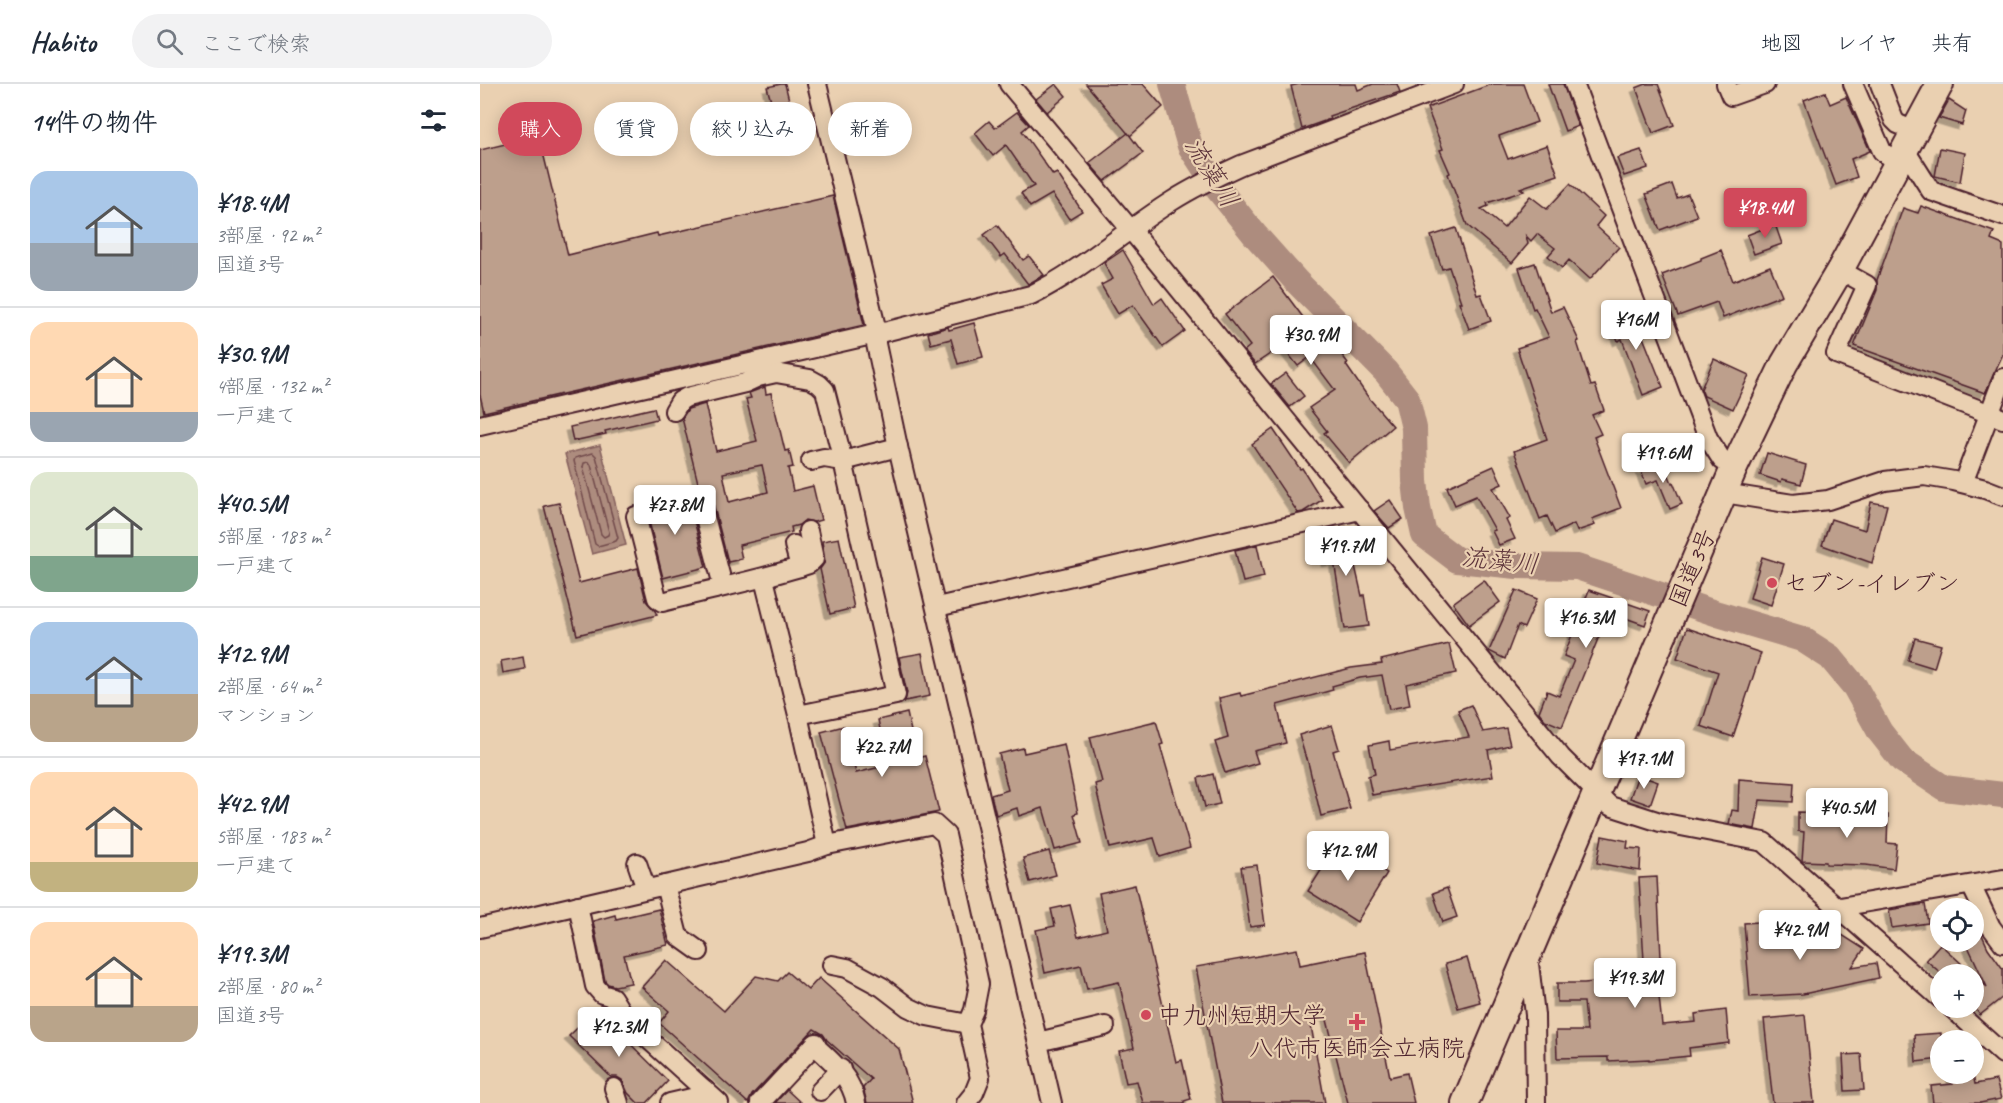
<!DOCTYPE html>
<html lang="ja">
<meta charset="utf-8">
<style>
:root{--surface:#fff;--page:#f2f2f3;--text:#1f2937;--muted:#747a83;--line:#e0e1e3;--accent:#d1495b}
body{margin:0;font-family:Caveat,"Klee One",sans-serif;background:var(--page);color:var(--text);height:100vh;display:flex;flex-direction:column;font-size:22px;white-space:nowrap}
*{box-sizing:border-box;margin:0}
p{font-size:20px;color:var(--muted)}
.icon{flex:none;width:33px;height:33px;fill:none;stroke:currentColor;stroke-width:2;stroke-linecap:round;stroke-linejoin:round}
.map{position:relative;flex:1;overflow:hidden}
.side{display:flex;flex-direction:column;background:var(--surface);width:480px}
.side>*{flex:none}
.top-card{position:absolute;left:18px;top:18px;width:570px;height:54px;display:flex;gap:12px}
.buttons{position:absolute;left:1450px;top:814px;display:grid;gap:12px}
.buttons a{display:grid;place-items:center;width:54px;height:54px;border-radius:50%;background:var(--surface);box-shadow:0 3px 15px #0003;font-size:30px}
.price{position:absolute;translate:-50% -51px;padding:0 14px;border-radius:6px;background:#fff;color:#222;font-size:20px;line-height:39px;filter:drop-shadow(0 2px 3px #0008)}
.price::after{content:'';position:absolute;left:50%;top:36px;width:18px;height:14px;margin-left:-9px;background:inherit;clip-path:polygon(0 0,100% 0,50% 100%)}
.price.current{background:var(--accent);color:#fff}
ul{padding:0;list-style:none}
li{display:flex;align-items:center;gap:18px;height:150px;padding:0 30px}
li+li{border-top:2px solid var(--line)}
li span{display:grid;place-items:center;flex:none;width:168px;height:120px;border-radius:18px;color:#555}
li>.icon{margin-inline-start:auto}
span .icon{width:72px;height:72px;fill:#fffc;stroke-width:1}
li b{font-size:26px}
h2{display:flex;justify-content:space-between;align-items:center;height:72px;padding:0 30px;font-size:26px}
.chip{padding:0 21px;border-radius:27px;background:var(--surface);box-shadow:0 3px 15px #0003;font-size:21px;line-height:54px}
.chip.current{background:var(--accent);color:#fff}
header{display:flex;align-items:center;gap:36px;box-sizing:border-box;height:84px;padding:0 30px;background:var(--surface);border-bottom:2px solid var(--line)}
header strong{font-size:28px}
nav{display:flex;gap:33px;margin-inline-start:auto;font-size:21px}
.search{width:420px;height:54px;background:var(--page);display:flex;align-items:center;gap:15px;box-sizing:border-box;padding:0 21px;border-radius:33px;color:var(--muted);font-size:22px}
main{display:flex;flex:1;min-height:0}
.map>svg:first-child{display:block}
.water{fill:#ad8c7e;stroke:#85605d;stroke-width:1.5}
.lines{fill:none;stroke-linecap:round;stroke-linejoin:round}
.shore{stroke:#724b4c;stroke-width:1.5}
.river{stroke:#ad8c7e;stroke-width:26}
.building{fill:#bd9f8c;stroke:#4a1f2b;stroke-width:1.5;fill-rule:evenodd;filter:url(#shadow)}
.minor-casing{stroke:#4a1f2b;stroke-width:22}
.highway-casing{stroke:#4a1f2b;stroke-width:30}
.minor{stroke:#ead0b1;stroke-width:18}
.highway{stroke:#ead0b1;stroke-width:26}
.poi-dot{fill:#d1495b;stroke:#ead0b1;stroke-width:2}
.labels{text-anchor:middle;stroke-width:4.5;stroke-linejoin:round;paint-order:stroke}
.street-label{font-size:24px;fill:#4a1f2b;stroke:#ead0b1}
.poi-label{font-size:24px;fill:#4a1f2b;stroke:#ead0b1;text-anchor:start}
.water-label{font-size:26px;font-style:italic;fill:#5e353c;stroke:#ead0b1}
</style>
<header>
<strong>Habito</strong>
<div class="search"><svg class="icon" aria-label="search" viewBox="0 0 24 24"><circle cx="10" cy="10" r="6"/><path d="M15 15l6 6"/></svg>ここで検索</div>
<nav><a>地図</a><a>レイヤ</a><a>共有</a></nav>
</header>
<main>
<section class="side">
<h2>14件の物件<svg class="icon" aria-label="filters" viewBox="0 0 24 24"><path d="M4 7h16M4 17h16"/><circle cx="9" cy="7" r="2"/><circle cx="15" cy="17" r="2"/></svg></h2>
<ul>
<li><span style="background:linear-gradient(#a9c7e8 60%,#9aa5b1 0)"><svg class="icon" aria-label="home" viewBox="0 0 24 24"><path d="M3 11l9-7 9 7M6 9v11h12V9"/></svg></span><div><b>¥18.4M</b><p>3部屋 · 92 m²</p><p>国道3号</p></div></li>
<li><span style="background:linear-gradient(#ffd9b3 75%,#9aa5b1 0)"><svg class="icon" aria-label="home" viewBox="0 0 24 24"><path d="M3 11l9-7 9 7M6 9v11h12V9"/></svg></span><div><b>¥30.9M</b><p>4部屋 · 132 m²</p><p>一戸建て</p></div></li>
<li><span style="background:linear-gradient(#dfe7d0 70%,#7fa58c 0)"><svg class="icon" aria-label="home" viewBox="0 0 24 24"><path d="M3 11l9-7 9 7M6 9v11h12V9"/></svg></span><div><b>¥40.5M</b><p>5部屋 · 183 m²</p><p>一戸建て</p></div></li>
<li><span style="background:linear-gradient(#a9c7e8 60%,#b9a48a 0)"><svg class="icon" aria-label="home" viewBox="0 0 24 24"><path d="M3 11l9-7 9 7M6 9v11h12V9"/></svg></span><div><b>¥12.9M</b><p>2部屋 · 64 m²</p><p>マンション</p></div></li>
<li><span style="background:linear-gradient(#ffd9b3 75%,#c2b280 0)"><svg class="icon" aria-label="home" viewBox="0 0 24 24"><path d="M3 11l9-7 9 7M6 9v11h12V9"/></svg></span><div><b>¥42.9M</b><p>5部屋 · 183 m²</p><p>一戸建て</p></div></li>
<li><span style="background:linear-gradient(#ffd9b3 70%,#b9a48a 0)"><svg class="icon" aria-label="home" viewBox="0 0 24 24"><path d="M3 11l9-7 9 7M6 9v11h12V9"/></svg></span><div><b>¥19.3M</b><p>2部屋 · 80 m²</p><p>国道3号</p></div></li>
</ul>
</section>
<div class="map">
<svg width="1523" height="1019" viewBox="0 0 1523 1019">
<defs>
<filter id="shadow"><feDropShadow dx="-4.5" dy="4.5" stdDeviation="0" flood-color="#0004"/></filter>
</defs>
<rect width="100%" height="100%" fill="#ead0b1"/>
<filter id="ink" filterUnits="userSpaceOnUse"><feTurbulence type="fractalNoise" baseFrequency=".0167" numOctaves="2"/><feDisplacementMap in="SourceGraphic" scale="12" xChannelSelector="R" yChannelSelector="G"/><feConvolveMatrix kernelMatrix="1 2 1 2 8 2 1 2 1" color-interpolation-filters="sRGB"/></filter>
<g filter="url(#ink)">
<path class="water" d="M 120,361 L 146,461 L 112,470 L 85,370 Z"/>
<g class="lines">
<g class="shore">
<path d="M 113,369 L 116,372 L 138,454 L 136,457 L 118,462 L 115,460 L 94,377 L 95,374 Z"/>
<path d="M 109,378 L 111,381 L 129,448 L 128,451 L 124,453 L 121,450 L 103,383 L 104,379 Z"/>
</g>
<path class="river" d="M 692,0 L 710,62 L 738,105 L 775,151 L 817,198 L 906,288 L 927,315 L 934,344 L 935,397 L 938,424 L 944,451 L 977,476 L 1037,482 L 1097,483 L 1238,530 L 1322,555 L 1350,573 L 1375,603 L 1400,648 L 1422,676 L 1464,704 L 1523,711"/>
</g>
<g class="building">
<path d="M 301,0 L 305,0 L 311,24 L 294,28 L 287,3 Z"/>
<path d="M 576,0 L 586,12 L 567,28 L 556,15 Z"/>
<path d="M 606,0 L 663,0 L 683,23 L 650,52 Z"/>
<path d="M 819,0 L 876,0 L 878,6 L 893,0 L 917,0 L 920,8 L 849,32 L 850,35 L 822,45 L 811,2 Z"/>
<path d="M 1012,0 L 1043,0 L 1057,38 L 1019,52 L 1028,75 L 1067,61 L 1078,91 L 1040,104 L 1044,107 L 1007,119 L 1008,122 L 1001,125 L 1024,144 L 1050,112 L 1067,125 L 1090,100 L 1124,132 L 1116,142 L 1139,163 L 1110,195 L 1089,176 L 1082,184 L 1068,172 L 1075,164 L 1057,150 L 1051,157 L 1046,152 L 1048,160 L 1032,179 L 987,141 L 968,90 L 970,89 L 960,66 L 963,65 L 947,24 Z"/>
<path d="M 1068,0 L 1083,0 L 1098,42 L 1085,47 Z"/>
<path d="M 1166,0 L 1178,0 L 1194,41 L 1173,49 L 1156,4 Z"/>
<path d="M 1345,8 L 1350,20 L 1366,13 L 1390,67 L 1371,75 L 1377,93 L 1356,101 L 1324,16 Z"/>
<path d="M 1469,16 L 1486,27 L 1482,41 L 1459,34 Z"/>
<path d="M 537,28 L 549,41 L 542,47 L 573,91 L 577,89 L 602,127 L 589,135 L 572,110 L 550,123 L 541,109 L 554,102 L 526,61 L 513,72 L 495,49 L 509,37 L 515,44 Z"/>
<path d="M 648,49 L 663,69 L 625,97 L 609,79 Z"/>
<path d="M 59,52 L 88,171 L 177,149 L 178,152 L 353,112 L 384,241 L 4,328 L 0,311 L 0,66 Z"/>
<path d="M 1460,64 L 1485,69 L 1480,98 L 1455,92 Z"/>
<path d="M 1161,66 L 1168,84 L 1144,92 L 1137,74 Z"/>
<path d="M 1192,100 L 1197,114 L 1208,110 L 1217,132 L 1180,146 L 1166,110 Z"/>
<path d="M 1441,122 L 1514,148 L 1511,156 L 1523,161 L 1523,270 L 1505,309 L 1374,262 L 1397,206 L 1397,196 L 1423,124 L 1438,129 Z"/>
<path d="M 1295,140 L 1302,160 L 1274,170 L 1267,151 Z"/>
<path d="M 517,141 L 543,176 L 549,172 L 564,191 L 548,200 L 525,170 L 521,173 L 504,151 Z"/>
<path d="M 976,144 L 997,211 L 1001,210 L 1011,237 L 989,245 L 979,218 L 981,218 L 969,183 L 962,185 L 951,152 Z"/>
<path d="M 643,166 L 674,220 L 682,214 L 705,247 L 683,263 L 653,221 L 638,230 L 621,201 L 633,195 L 624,179 Z"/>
<path d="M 1241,166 L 1253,197 L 1290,182 L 1302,211 L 1243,234 L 1237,218 L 1198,232 L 1182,191 L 1221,176 L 1221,174 Z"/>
<path d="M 1055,179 L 1071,228 L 1083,223 L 1099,257 L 1097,258 L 1111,302 L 1115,301 L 1124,326 L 1112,331 L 1121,350 L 1114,353 L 1141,424 L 1112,435 L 1115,441 L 1097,447 L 1094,440 L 1075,449 L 1067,432 L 1060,435 L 1034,367 L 1067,355 L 1037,264 L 1069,253 L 1055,224 L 1053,225 L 1039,184 Z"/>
<path d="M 793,193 L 831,244 L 835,240 L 850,260 L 852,258 L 868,279 L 866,281 L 888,313 L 913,342 L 869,379 L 844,349 L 847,347 L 829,324 L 855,306 L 830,273 L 818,282 L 802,262 L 775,280 L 764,267 L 770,262 L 745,230 Z"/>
<path d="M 1145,222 L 1158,255 L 1163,253 L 1183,303 L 1163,311 L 1142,255 L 1138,257 L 1128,229 Z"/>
<path d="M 494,239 L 503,273 L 478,280 L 471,255 L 451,260 L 448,249 L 468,243 L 469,246 Z"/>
<path d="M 1234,275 L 1269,291 L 1253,325 L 1224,312 L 1221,305 Z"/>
<path d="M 806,289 L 824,312 L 810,323 L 791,300 Z"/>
<path d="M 285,303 L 286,310 L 291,309 L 305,367 L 309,366 L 313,383 L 308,384 L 313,407 L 333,402 L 341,436 L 334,438 L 325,436 L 319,441 L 311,443 L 312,448 L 259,461 L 262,475 L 248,478 L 231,411 L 228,406 L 219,403 L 202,334 L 208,325 L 225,320 L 236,367 L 277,357 L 266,315 L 271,314 L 269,309 ZM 282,381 L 288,408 L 249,418 L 243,389 Z"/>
<path d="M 174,324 L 177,335 L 125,347 L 126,350 L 93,357 L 90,343 Z"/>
<path d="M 793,345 L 820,385 L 822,384 L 842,416 L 823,428 L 818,429 L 772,360 Z"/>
<path d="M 1287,369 L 1326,381 L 1321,400 L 1302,395 L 1301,398 L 1280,391 Z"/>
<path d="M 1184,379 L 1192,399 L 1193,398 L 1202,420 L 1190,425 L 1178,396 L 1166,400 L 1161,387 Z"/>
<path d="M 1014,382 L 1022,400 L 1013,404 L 1030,434 L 1026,436 L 1035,455 L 1019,461 L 1012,447 L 1015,446 L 996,412 L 975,421 L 967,403 Z"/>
<path d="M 210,409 L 209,417 L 226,483 L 183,494 L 167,429 L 161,421 Z"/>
<path d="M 910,416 L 923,435 L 909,444 L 894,427 Z"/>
<path d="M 1391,418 L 1407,421 L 1392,479 L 1342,461 L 1351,435 L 1385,446 Z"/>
<path d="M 79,419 L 99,499 L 158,484 L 166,517 L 175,527 L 177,531 L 97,551 L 64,422 Z"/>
<path d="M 866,443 L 882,512 L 884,511 L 889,542 L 865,545 L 854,477 L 846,478 L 840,449 Z"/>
<path d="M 359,454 L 374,524 L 350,530 L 340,485 L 345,478 L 342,457 Z"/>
<path d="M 777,461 L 784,493 L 763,498 L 755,466 Z"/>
<path d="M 1282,473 L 1304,480 L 1291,521 L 1270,514 Z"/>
<path d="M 1004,496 L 1020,518 L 989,541 L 973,519 Z"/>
<path d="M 1036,506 L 1057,515 L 1044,544 L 1038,541 L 1025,575 L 1009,567 Z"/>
<path d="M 1109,506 L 1170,527 L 1165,541 L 1129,528 L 1082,643 L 1065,636 L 1059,628 L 1067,607 L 1079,612 L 1094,576 L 1084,572 Z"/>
<path d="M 1207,544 L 1281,569 L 1253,653 L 1221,642 L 1238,588 L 1197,574 Z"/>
<path d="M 1435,554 L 1461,561 L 1454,584 L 1428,576 Z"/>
<path d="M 969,560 L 976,589 L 926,600 L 930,621 L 909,625 L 902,591 L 880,594 L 852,602 L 853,606 L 797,621 L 806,659 L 774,667 L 778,679 L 745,689 L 735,658 L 748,654 L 739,614 L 760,609 L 761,612 L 871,584 L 902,580 L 901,576 Z"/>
<path d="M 442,569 L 450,612 L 425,617 L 427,609 L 419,573 Z"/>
<path d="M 43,573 L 45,585 L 23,589 L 21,577 Z"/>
<path d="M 991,621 L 1003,648 L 1026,644 L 1030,661 L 1008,666 L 1013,692 L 924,706 L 923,705 L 892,711 L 888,692 L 895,690 L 889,661 L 909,657 L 910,666 L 989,653 L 978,626 Z"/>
<path d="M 427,629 L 437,674 L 445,672 L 459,728 L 367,746 L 341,648 L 364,642 L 376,689 L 408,681 L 398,636 Z"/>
<path d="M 676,637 L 683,660 L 680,661 L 710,764 L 680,773 L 674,754 L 630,764 L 615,700 L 622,698 L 610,653 Z"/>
<path d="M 852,641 L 859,665 L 853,667 L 870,725 L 841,732 L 827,674 L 826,675 L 819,651 Z"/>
<path d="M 584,660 L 598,729 L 594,730 L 602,759 L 575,766 L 563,724 L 539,732 L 537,724 L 516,731 L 511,711 L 528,706 L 519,670 L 543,664 L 544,669 Z"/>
<path d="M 733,690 L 740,720 L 725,723 L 718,694 Z"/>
<path d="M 1158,691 L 1178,698 L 1170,721 L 1150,714 Z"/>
<path d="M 1259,695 L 1314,699 L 1313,718 L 1280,716 L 1275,745 L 1249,740 L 1252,726 L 1258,727 Z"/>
<path d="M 1318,728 L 1408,731 L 1407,759 L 1417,760 L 1414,785 L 1386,781 L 1346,780 L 1346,778 L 1322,777 L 1324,748 L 1318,747 Z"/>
<path d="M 1122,752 L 1148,757 L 1147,764 L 1161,765 L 1160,787 L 1117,779 Z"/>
<path d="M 859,758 L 907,789 L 877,838 L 828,807 Z"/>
<path d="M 569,767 L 576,791 L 550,798 L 543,774 Z"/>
<path d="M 777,781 L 785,841 L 770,843 L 761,783 Z"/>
<path d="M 1177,793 L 1181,873 L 1175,874 L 1182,941 L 1216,938 L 1215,930 L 1246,926 L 1249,959 L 1209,964 L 1210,972 L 1169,976 L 1169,975 L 1128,977 L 1128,973 L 1077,974 L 1076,947 L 1107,947 L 1104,918 L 1077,918 L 1077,899 L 1104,899 L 1165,893 L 1159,794 Z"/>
<path d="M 655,801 L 696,978 L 702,976 L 711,1015 L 704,1017 L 704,1019 L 663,1019 L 657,997 L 646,999 L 639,967 L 654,964 L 639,898 L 607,905 L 601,881 L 565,889 L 556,846 L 575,842 L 571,825 L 590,821 L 598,853 L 627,846 L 619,809 Z"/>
<path d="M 967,804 L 977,833 L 963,838 L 953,809 Z"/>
<path d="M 1445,820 L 1448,839 L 1412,844 L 1409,826 Z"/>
<path d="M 179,825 L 188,861 L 144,871 L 151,899 L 135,902 L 128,900 L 125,897 L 113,837 L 135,831 L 136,835 Z"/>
<path d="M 1494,833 L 1508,864 L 1523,885 L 1523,913 L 1500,931 L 1494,923 L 1494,891 L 1507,903 L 1486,858 L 1494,858 Z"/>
<path d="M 1308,836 L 1309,851 L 1354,851 L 1356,847 L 1384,865 L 1372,883 L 1396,879 L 1399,894 L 1323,910 L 1270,913 L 1264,839 Z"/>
<path d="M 1460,860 L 1494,891 L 1463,891 L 1446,876 Z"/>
<path d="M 817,865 L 820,881 L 885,868 L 910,993 L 927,989 L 934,1019 L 868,1019 L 846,932 L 830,936 L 845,1019 L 742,1019 L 716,883 Z"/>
<path d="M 987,874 L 1000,918 L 978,924 L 965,880 Z"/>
<path d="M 186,876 L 244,927 L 276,892 L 298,897 L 307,888 L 328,906 L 339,894 L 419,965 L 433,1019 L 387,1019 L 383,1004 L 391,995 L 347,956 L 343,950 L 334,945 L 272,1011 L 268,1019 L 179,939 L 189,927 L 162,903 Z"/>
<path d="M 116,926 L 188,997 L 167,1019 L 158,1019 L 148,1009 L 142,996 L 137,993 L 131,993 L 89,952 Z"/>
<path d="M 1325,931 L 1334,1019 L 1293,1019 L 1284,935 Z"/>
<path d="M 1461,949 L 1461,975 L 1436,978 L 1434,951 Z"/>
<path d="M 1381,970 L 1384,1006 L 1365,1007 L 1363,971 Z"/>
<path d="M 1471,990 L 1493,990 L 1495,1000 L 1516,996 L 1521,1015 L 1500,1019 L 1453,1019 L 1451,1002 L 1473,1000 Z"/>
<path d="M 307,1006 L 321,1019 L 295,1019 Z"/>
</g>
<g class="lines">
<g class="minor-casing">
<g id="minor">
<path d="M 337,0 L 396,243 L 396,260 L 418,363 L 572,1019"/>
<path d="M 529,0 L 651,146 L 1081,673 L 1130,722 L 1180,738 L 1284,758 L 1461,915"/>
<path d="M 1094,0 L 1228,354 L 1242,376 L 1254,384"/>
<path d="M 1246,0 L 1251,12 L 1285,0"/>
<path d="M 1373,0 L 1402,67 L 1417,80"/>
<path d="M 1400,0 L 1414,36 L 1418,40 L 1435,47"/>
<path d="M 1425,66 L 1451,107 L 1523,132"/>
<path d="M 1360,186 L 1387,201 L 1356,270 L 1523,335"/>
<path d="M 194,327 L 200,317 L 207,313 L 265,299 L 278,293 L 296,289 L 330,295 L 339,300 L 345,306 L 363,377 L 416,611 L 318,631"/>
<path d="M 0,341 L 396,250 L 551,211 C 602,186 644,147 692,117 C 714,103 737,92 761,81 L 974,0"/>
<path d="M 331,377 L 344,374 L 363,377 L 418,363"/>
<path d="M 1483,399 L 1523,294"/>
<path d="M 1244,409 L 1313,420 L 1348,416 L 1405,397 L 1444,392 L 1474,397 L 1505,405 L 1523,412"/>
<path d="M 220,414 L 243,502"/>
<path d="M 156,432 L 177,514 L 182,518 C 231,505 281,496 329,480 L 334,475 L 328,447"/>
<path d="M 314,461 L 320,483"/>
<path d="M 284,495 L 318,631 L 347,761"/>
<path d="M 457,523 L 880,426"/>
<path d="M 157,779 L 166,805"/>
<path d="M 185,801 L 198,852 L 219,867"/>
<path d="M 1491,801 L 1511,843 L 1523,859"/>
<path d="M 98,821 L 115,902 L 122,910 L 132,913 L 145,934 L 239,1019"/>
<path d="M 1360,823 L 1523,795"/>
<path d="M 0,844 L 328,768 L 347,761 L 454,740 L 466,751 L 499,900 L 494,926 L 488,940 L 500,994 L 494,1009 L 486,1019"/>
<path d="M 1048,871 L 1055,931 L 1056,1019"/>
<path d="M 352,881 L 367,884 L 402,903 L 428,923 L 447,932 L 488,940"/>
<path d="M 1472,924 L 1523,970"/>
<path d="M 558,958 L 625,942"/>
<path d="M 334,961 C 353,978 371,993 376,1019"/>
<path d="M 134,1004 L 139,1019"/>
<path d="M 340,1007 L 361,985"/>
<path d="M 190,1019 L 220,1012 L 225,1006"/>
<path d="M 280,1019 L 336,959"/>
</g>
</g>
<g class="highway-casing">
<path id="highway" d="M 985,1019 L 1254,384 L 1304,280 L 1360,186 L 1460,0"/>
</g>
<use href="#minor" class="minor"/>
<use href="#highway" class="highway"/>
</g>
</g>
<g class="poi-dot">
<circle cx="1292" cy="499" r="6"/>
<circle cx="666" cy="931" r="6"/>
<path d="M874 929h6v6h6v6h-6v6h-6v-6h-6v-6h6z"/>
</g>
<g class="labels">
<g class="street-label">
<text transform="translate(1212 484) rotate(-67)" y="8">国道3号</text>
</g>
<g class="poi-label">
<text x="1304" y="507">セブン-イレブン</text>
<text x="678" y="939">中九州短期大学</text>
<text x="877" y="972" text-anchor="middle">八代市医師会立病院</text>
</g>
<g class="water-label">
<text transform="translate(732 88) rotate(58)" y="9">流藻川</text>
<text transform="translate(1020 476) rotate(6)" y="9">流藻川</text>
</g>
</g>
</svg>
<div class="buttons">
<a><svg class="icon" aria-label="locate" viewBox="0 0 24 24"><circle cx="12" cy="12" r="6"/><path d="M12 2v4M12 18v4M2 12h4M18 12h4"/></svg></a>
<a>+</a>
<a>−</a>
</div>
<b class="price current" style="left:1285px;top:155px">¥18.4M</b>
<b class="price" style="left:1156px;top:267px">¥16M</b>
<b class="price" style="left:831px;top:282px">¥30.9M</b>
<b class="price" style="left:1183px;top:400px">¥19.6M</b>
<b class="price" style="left:195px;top:452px">¥27.8M</b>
<b class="price" style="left:866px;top:493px">¥19.7M</b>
<b class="price" style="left:1106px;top:565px">¥16.3M</b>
<b class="price" style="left:402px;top:694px">¥22.7M</b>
<b class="price" style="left:1164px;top:706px">¥17.1M</b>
<b class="price" style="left:1367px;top:755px">¥40.5M</b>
<b class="price" style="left:868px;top:798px">¥12.9M</b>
<b class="price" style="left:1320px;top:877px">¥42.9M</b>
<b class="price" style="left:1155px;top:925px">¥19.3M</b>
<b class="price" style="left:139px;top:974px">¥12.3M</b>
<div class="top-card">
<a class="chip current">購入</a>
<a class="chip">賃貸</a>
<a class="chip">絞り込み</a>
<a class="chip">新着</a>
</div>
</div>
</main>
